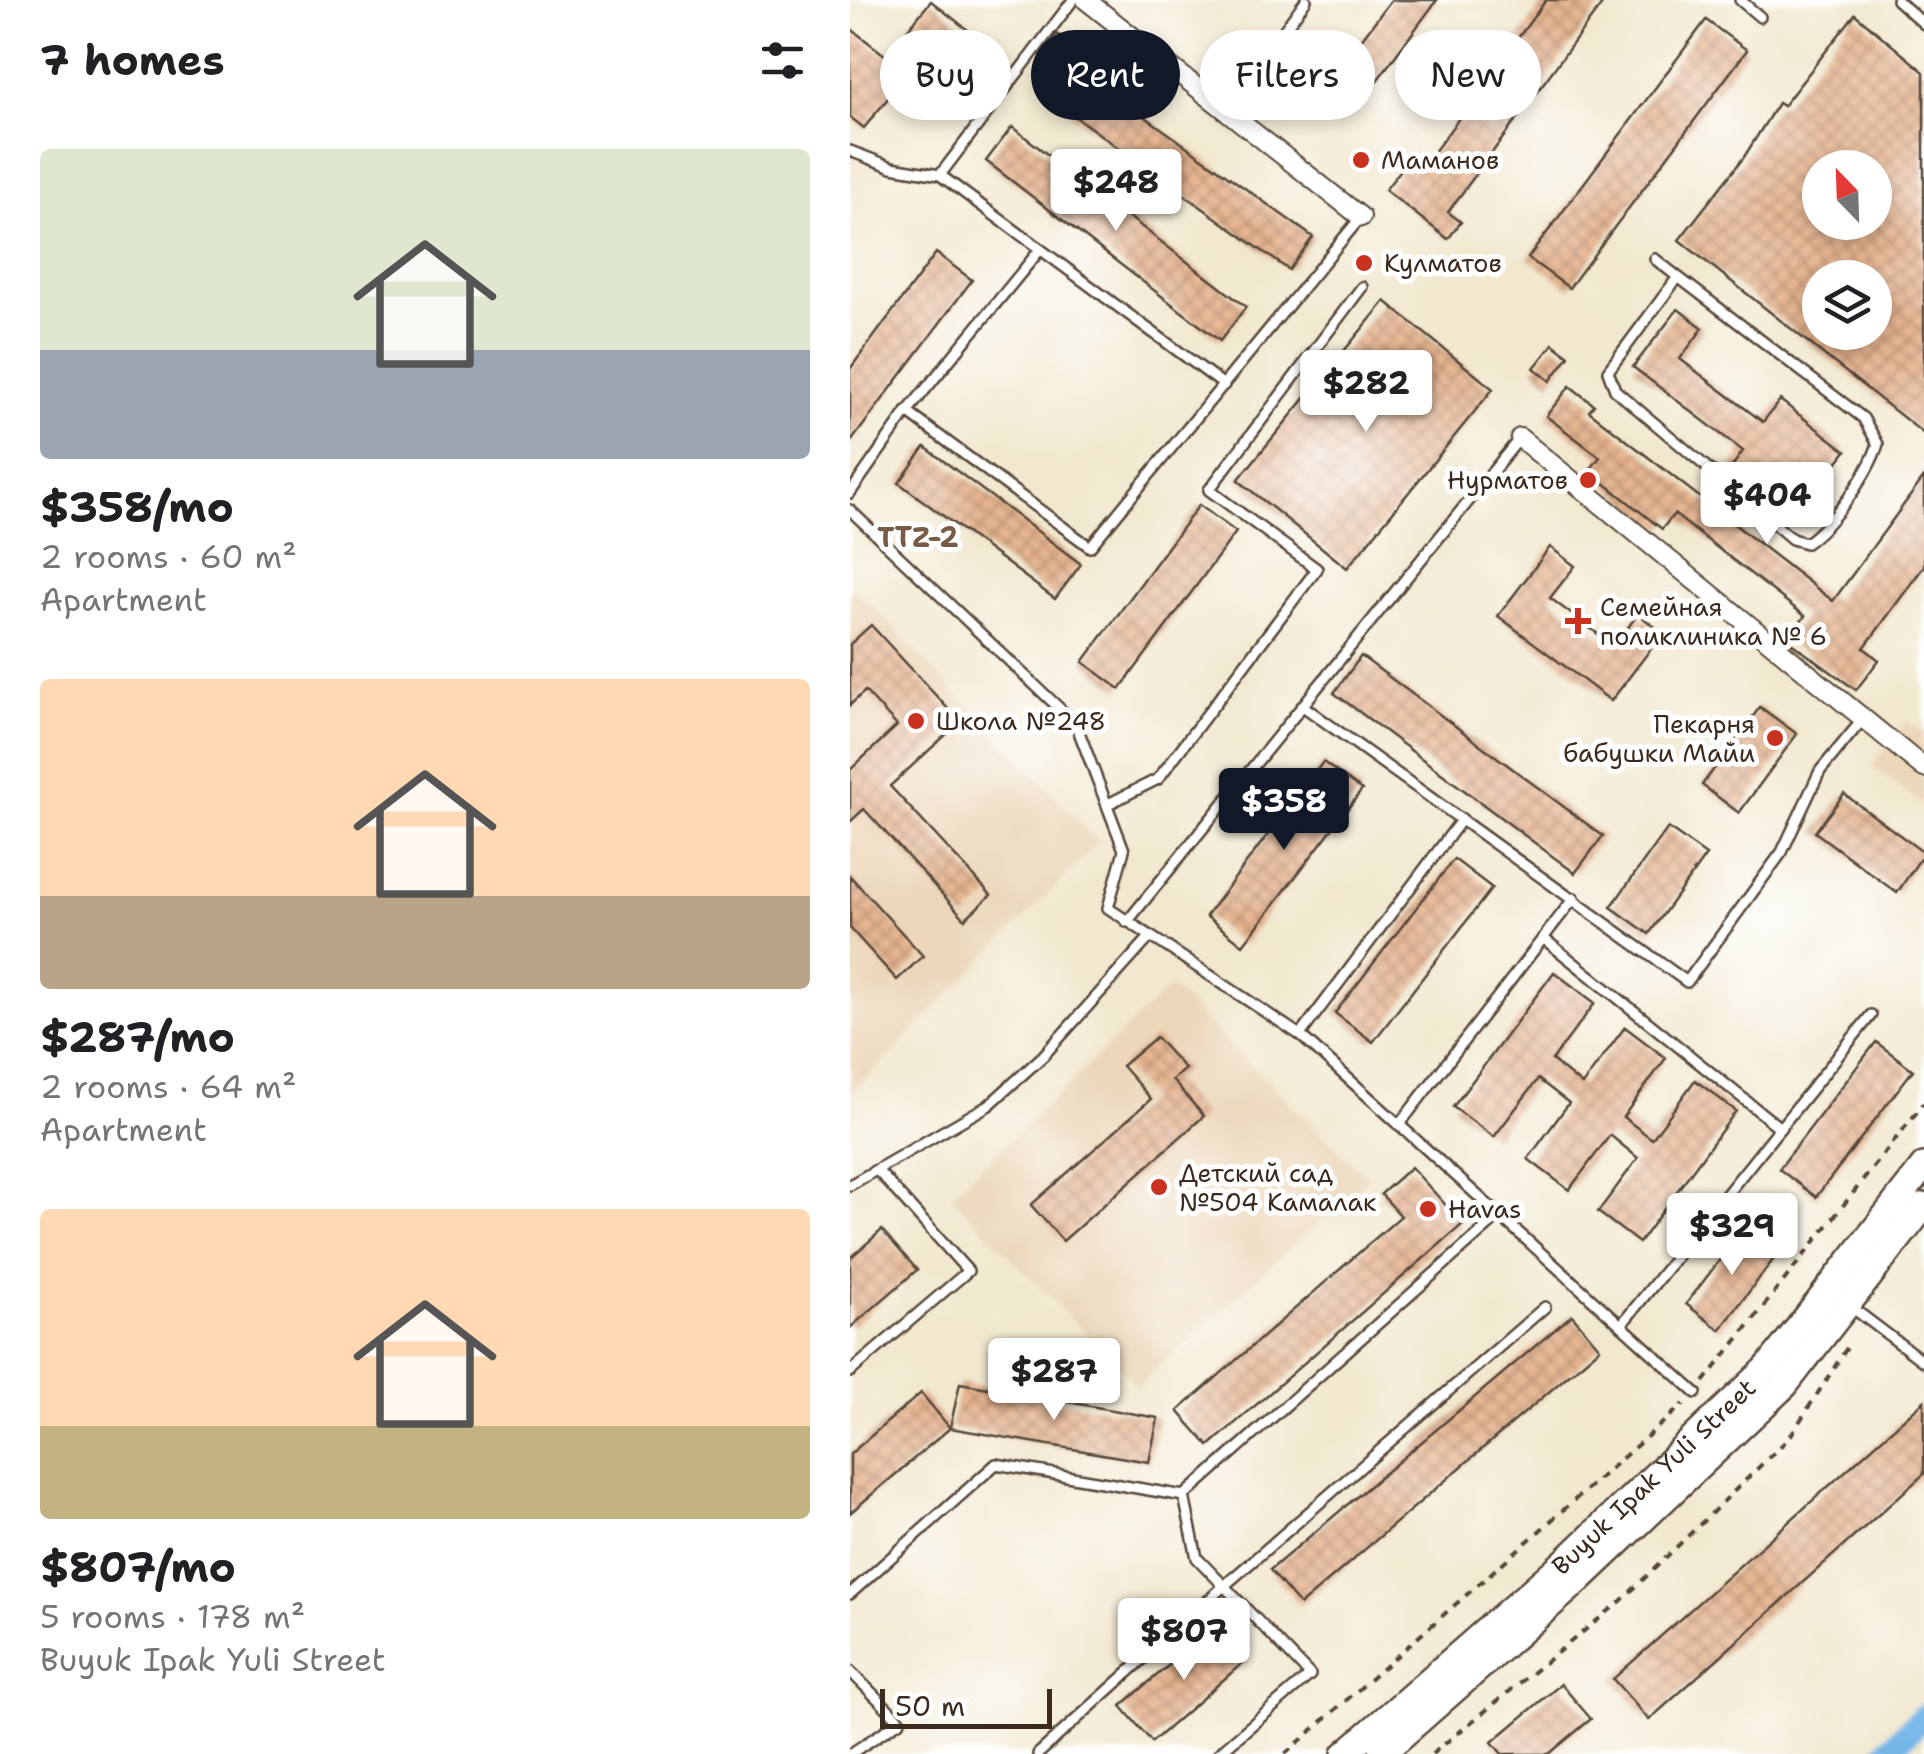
<!DOCTYPE html>
<meta charset="utf-8">
<style>
:root{--surface:#fff;--page:#f2f2f2;--text:#202124;--muted:#757577;--accent:#111827}
body{margin:0;font-family:"Shantell Sans",sans-serif;background:var(--page);color:var(--text);height:100vh;display:flex;flex-direction:column;font-size:38px;white-space:nowrap}
*{box-sizing:border-box;margin:0}
p{font-size:32px;color:var(--muted)}
.icon{flex:none;width:55px;height:55px;fill:none;stroke:currentColor;stroke-width:2;stroke-linecap:round;stroke-linejoin:round}
.map{position:relative;flex:1;overflow:hidden}
.details{display:flex;flex-direction:column;background:var(--surface);width:850px}
.details>*{flex:none}
.banner{position:absolute;left:30px;top:30px;width:892px;height:90px;display:flex;gap:20px}
.needle{width:65px;rotate:337deg}
.buttons{position:absolute;left:952px;top:150px;display:grid;gap:20px}
.buttons a{display:grid;place-items:center;width:90px;height:90px;border-radius:50%;background:var(--surface);box-shadow:0 5px 15px #0003;font-size:50px}
.scale{position:absolute;left:30px;bottom:25px;width:172px;box-sizing:border-box;padding-left:10px;border:5px solid #3b2a1e;border-top:0;font-size:28px;line-height:35px;white-space:nowrap;color:#3b2a1e;-webkit-text-stroke:8px #fff;paint-order:stroke}
.price{position:absolute;translate:-50% -85px;padding:0 22px;border-radius:10px;background:#fff;color:#222;font-size:32px;line-height:65px;filter:drop-shadow(0 2px 5px #0008)}
.price::after{content:'';position:absolute;left:50%;top:60px;width:30px;height:22px;margin-left:-15px;background:inherit;clip-path:polygon(0 0,100% 0,50% 100%)}
.price.current{background:var(--accent);color:#fff}
ul{padding:0;list-style:none}
li{display:grid;align-content:center;gap:20px;height:530px;padding:0 40px}
li span{display:grid;place-items:center;height:310px;border-radius:10px;color:#555}
li>.icon{margin-inline-start:auto}
span .icon{width:180px;height:180px;fill:#fffc;stroke-width:1}
li b{font-size:42px}
h2{display:flex;justify-content:space-between;align-items:center;height:120px;padding:0 40px;font-size:42px}
.chip{padding:0 35px;border-radius:45px;background:var(--surface);box-shadow:0 5px 15px #0003;font-size:35px;line-height:90px}
.chip.current{background:var(--accent);color:#fff}
main{display:flex;flex:1;min-height:0}
.map>svg:first-child{display:block}
.built{fill:#ecd7ba}
.lines{fill:none;stroke-linecap:round;stroke-linejoin:round}
.canal{stroke:#75b6e9;stroke-width:25}
.building{fill:url(#building-cross-hatch);fill-rule:evenodd}
.lane-casing{stroke:#564639;stroke-width:14}
.street-casing{stroke:#564639;stroke-width:22}
.secondary-casing{stroke:#564639;stroke-width:30}
.path{stroke:#564639;stroke-width:4;stroke-dasharray:8 8;stroke-linecap:butt}
.lane{stroke:#fff;stroke-width:9}
.street{stroke:#fff;stroke-width:18}
.secondary{stroke:#fff;stroke-width:25}
.poi-dot{fill:#c8321e;stroke:#fff;stroke-width:4}
.labels{text-anchor:middle;stroke-width:10;stroke-linejoin:round;paint-order:stroke}
.poi-label{font-size:25px;fill:#3b2a1e;stroke:#fff;text-anchor:start}
.street-label{font-size:25px;fill:#3b2a1e;stroke:#fff}
.neighbourhood-label{font-size:28px;font-weight:bold;fill:#775b46;stroke:#fff}
</style>
<main>
<section class="details">
<h2>7 homes<svg class="icon" aria-label="filters" viewBox="0 0 24 24"><path d="M4 7h16M4 17h16"/><circle cx="9" cy="7" r="2"/><circle cx="15" cy="17" r="2"/></svg></h2>
<ul>
<li><span style="background:linear-gradient(#dfe7d0 65%,#9aa5b1 0)"><svg class="icon" aria-label="home" viewBox="0 0 24 24"><path d="M3 11l9-7 9 7M6 9v11h12V9"/></svg></span><div><b>$358/mo</b><p>2 rooms · 60 m²</p><p>Apartment</p></div></li>
<li><span style="background:linear-gradient(#ffd9b3 70%,#b9a48a 0)"><svg class="icon" aria-label="home" viewBox="0 0 24 24"><path d="M3 11l9-7 9 7M6 9v11h12V9"/></svg></span><div><b>$287/mo</b><p>2 rooms · 64 m²</p><p>Apartment</p></div></li>
<li><span style="background:linear-gradient(#ffd9b3 70%,#c2b280 0)"><svg class="icon" aria-label="home" viewBox="0 0 24 24"><path d="M3 11l9-7 9 7M6 9v11h12V9"/></svg></span><div><b>$807/mo</b><p>5 rooms · 178 m²</p><p>Buyuk Ipak Yuli Street</p></div></li>
</ul>
</section>
<div class="map">
<svg width="1074" height="1754" viewBox="0 0 1074 1754">
<defs>
<pattern id="building-cross-hatch" width="8" height="8" patternUnits="userSpaceOnUse" patternTransform="scale(2.5)"><rect width="8" height="8" fill="#e6b591"/><path d="M0 0l8 8M0 8l8-8" fill="none" stroke="#bc9376"/></pattern>
</defs>
<rect width="100%" height="100%" fill="#fff"/>
<filter id="ink" filterUnits="userSpaceOnUse"><feTurbulence type="fractalNoise" baseFrequency=".01" numOctaves="2"/><feDisplacementMap in="SourceGraphic" scale="20" xChannelSelector="R" yChannelSelector="G"/><feConvolveMatrix kernelMatrix="1 2 1 2 8 2 1 2 1" color-interpolation-filters="sRGB"/></filter>
<filter id="wash" filterUnits="userSpaceOnUse"><feTurbulence type="fractalNoise" baseFrequency=".0048" numOctaves="4" result="noise"/><feDisplacementMap in="SourceGraphic" scale="40" xChannelSelector="R" yChannelSelector="G"/><feGaussianBlur stdDeviation="2.25" result="paint"/><feColorMatrix in="noise" values="0 0 0 0 0 0 0 0 0 0 0 0 0 0 0 0 0 1.4 0 .05"/><feComposite in="paint" operator="in"/></filter>
<g filter="url(#wash)">
<rect width="100%" height="100%" fill="#f1e8cf"/>
<g class="built">
<path d="M 0,588 L 15,599 L 249,842 L 0,1095 Z"/>
<path d="M 1056,721 L 1074,734 L 1074,805 L 1022,766 Z"/>
<path d="M 320,987 L 518,1178 L 287,1386 L 101,1196 Z"/>
</g>
<g class="lines">
<path class="canal" d="M 1035,1754 L 1074,1716"/>
</g>
<g id="blocks">
<g class="building">
<path d="M 541,0 L 587,0 L 505,110 L 475,88 Z"/>
<path d="M 696,0 L 755,0 L 598,212 L 611,222 L 598,239 L 535,190 L 561,157 L 573,167 Z"/>
<path d="M 81,1 L 133,42 L 89,96 L 59,72 L 14,128 L 0,117 L 0,28 L 36,56 Z"/>
<path d="M 1005,14 L 1074,72 L 1074,434 L 829,240 L 894,157 L 928,103 L 933,106 ZM 970,168 L 1025,168 L 1025,222 L 970,222 ZM 970,278 L 1025,278 L 1025,332 L 970,332 Z"/>
<path d="M 856,20 L 897,50 L 719,288 L 678,258 Z"/>
<path d="M 207,34 L 237,58 L 220,79 L 191,56 Z"/>
<path d="M 237,75 L 463,237 L 439,270 L 213,108 Z"/>
<path d="M 162,127 L 396,307 L 370,341 L 136,161 Z"/>
<path d="M 86,253 L 122,280 L 0,443 L 0,369 Z"/>
<path d="M 535,301 L 643,389 L 497,568 L 388,480 Z"/>
<path d="M 828,309 L 853,328 L 830,359 L 913,422 L 930,400 L 996,451 L 946,517 L 881,468 L 893,451 L 783,367 Z"/>
<path d="M 703,344 L 719,356 L 700,381 L 684,368 Z"/>
<path d="M 720,386 L 744,405 L 739,411 L 983,601 L 1074,477 L 1074,566 L 1014,648 L 1029,660 L 1006,690 L 937,640 L 955,616 L 824,514 L 812,529 L 739,471 L 750,457 L 696,416 Z"/>
<path d="M 75,447 L 231,564 L 205,599 L 49,483 Z"/>
<path d="M 349,505 L 386,532 L 270,689 L 233,662 Z"/>
<path d="M 700,547 L 725,566 L 700,598 L 764,646 L 788,614 L 813,633 L 761,701 L 648,616 Z"/>
<path d="M 21,625 L 110,722 L 40,786 L 141,895 L 115,919 L 14,809 L 0,822 L 0,770 L 47,726 L 15,691 L 0,705 L 0,644 Z"/>
<path d="M 511,656 L 753,836 L 725,873 L 484,693 Z"/>
<path d="M 910,707 L 947,734 L 889,813 L 852,785 Z"/>
<path d="M 473,762 L 512,790 L 393,945 L 356,916 Z"/>
<path d="M 994,794 L 1074,853 L 1047,893 L 965,832 Z"/>
<path d="M 818,828 L 856,855 L 799,934 L 761,907 Z"/>
<path d="M 604,859 L 642,888 L 523,1042 L 485,1013 Z"/>
<path d="M 0,876 L 73,956 L 47,980 L 0,928 Z"/>
<path d="M 704,972 L 745,1003 L 702,1060 L 732,1085 L 775,1027 L 816,1058 L 773,1117 L 802,1139 L 845,1080 L 886,1111 L 789,1243 L 748,1212 L 788,1158 L 760,1135 L 719,1190 L 678,1159 L 719,1103 L 688,1079 L 644,1137 L 603,1107 Z"/>
<path d="M 306,1037 L 335,1069 L 322,1080 L 354,1116 L 213,1241 L 181,1205 L 301,1099 L 272,1066 Z"/>
<path d="M 1026,1042 L 1063,1070 L 966,1197 L 929,1169 Z"/>
<path d="M 561,1167 L 613,1224 L 359,1446 L 328,1411 L 551,1216 L 531,1194 Z"/>
<path d="M 895,1227 L 929,1252 L 870,1330 L 836,1304 Z"/>
<path d="M 32,1230 L 67,1270 L 0,1328 L 0,1258 Z"/>
<path d="M 722,1315 L 750,1348 L 450,1605 L 420,1570 Z"/>
<path d="M 110,1383 L 308,1418 L 299,1462 L 100,1428 Z"/>
<path d="M 71,1393 L 100,1428 L 0,1513 L 0,1454 Z"/>
<path d="M 1074,1401 L 1074,1474 L 799,1720 L 763,1679 Z"/>
<path d="M 366,1625 L 396,1660 L 302,1742 L 271,1706 Z"/>
<path d="M 711,1684 L 741,1719 L 699,1754 L 652,1754 L 642,1742 Z"/>
</g>
</g>
</g>
<g filter="url(#ink)">
<use href="#blocks" fill-opacity="0" stroke="#564639" stroke-width="2.5"/>
<g class="lines">
<g class="lane-casing">
<g id="lane">
<path d="M 890,0 L 910,17"/>
<path d="M 1047,0 L 1074,24"/>
<path d="M 376,110 L 456,0"/>
<path d="M 0,151 L 42,167 L 90,175 L 374,385"/>
<path d="M 90,175 L 223,0"/>
<path d="M 805,259 L 828,277 L 1013,418 L 1028,444 C 1018,475 983,524 956,543 L 942,539 L 765,390 L 758,371 L 828,277"/>
<path d="M 57,412 L 240,547 L 511,217"/>
<path d="M 0,493 L 57,412 L 189,251"/>
<path d="M 0,510 L 226,724 L 274,850 L 258,908 L 450,1035 L 846,1393"/>
<path d="M 453,706 L 837,982 L 932,852 L 970,771 L 1013,719"/>
<path d="M 258,804 L 308,779 L 467,569 L 359,490 L 512,287"/>
<path d="M 277,922 L 669,439"/>
<path d="M 693,938 L 930,1128"/>
<path d="M 450,1035 L 612,819"/>
<path d="M 549,1125 L 724,898"/>
<path d="M 0,1185 L 139,1105 L 193,1056 L 300,937"/>
<path d="M 1000,1306 L 1074,1362"/>
<path d="M 772,1324 L 1021,1015"/>
<path d="M 0,1372 L 118,1271 L 27,1170"/>
<path d="M 0,1594 L 146,1464 L 334,1496"/>
<path d="M 0,1671 L 50,1721 L 0,1754"/>
<path d="M 188,1754 L 374,1586 L 695,1307"/>
<path d="M 368,1754 L 460,1675 L 347,1558 L 334,1496 L 650,1215"/>
</g>
</g>
<g class="street-casing">
<g id="street">
<path d="M 236,0 L 511,217"/>
<path d="M 670,438 L 1074,768"/>
</g>
</g>
<g class="secondary-casing">
<g id="secondary">
<path id="s1" d="M 495,1754 L 712,1564 L 917,1368 L 1074,1166"/>
<path d="M 531,1754 L 730,1579 L 935,1385 L 1074,1206"/>
</g>
</g>
<g class="path">
<path d="M 854,1382 L 1074,1103"/>
<path d="M 435,1754 L 834,1404"/>
<path d="M 582,1754 L 771,1601 L 939,1438 L 1000,1343"/>
</g>
<use href="#lane" class="lane"/>
<use href="#street" class="street"/>
<use href="#secondary" class="secondary"/>
</g>
</g>
<g class="poi-dot">
<circle cx="511" cy="160" r="10"/>
<circle cx="514" cy="263" r="10"/>
<circle cx="738" cy="480" r="10"/>
<path d="M723 606h10v10h10v10h-10v10h-10v-10h-10v-10h10z"/>
<circle cx="66" cy="721" r="10"/>
<circle cx="925" cy="738" r="10"/>
<circle cx="309" cy="1187" r="10"/>
<circle cx="578" cy="1209" r="10"/>
</g>
<g class="labels">
<g class="poi-label">
<text x="531" y="169">Маманов</text>
<text x="534" y="272">Кулматов</text>
<text x="718" y="489" text-anchor="end">Нурматов</text>
<text x="750" y="616">Семейная<tspan x="750" dy="29">поликлиника № 6</tspan></text>
<text x="86" y="730">Школа №248</text>
<text x="905" y="733" text-anchor="end">Пекарня<tspan x="905" dy="29">бабушки Майи</tspan></text>
<text x="329" y="1182">Детский сад<tspan x="329" dy="29">№504 Камалак</tspan></text>
<text x="598" y="1218">Havas</text>
</g>
<g class="street-label">
<text dy="9" stroke="none"><textPath href="#s1" startOffset="415">Buyuk Ipak Yuli Street</textPath></text>
</g>
<g class="neighbourhood-label">
<text x="68" y="547">TTZ-2</text>
</g>
</g>
</svg>
<div class="buttons">
<a><svg class="needle" viewBox="-14 -14 28 28"><path d="M0-13l5 13h-10z" fill="#e53935"/><path d="M0 13l5-13h-10z" fill="#757577"/></svg></a>
<a><svg class="icon" aria-label="layers" viewBox="0 0 24 24"><path d="M12 4l9 5-9 5-9-5zM3 14l9 5 9-5"/></svg></a>
</div>
<div class="scale">50 m</div>
<b class="price" style="left:266px;top:234px">$248</b>
<b class="price" style="left:516px;top:435px">$282</b>
<b class="price" style="left:917px;top:547px">$404</b>
<b class="price current" style="left:434px;top:853px">$358</b>
<b class="price" style="left:882px;top:1278px">$329</b>
<b class="price" style="left:204px;top:1423px">$287</b>
<b class="price" style="left:334px;top:1683px">$807</b>
<div class="banner">
<a class="chip">Buy</a>
<a class="chip current">Rent</a>
<a class="chip">Filters</a>
<a class="chip">New</a>
</div>
</div>
</main>
